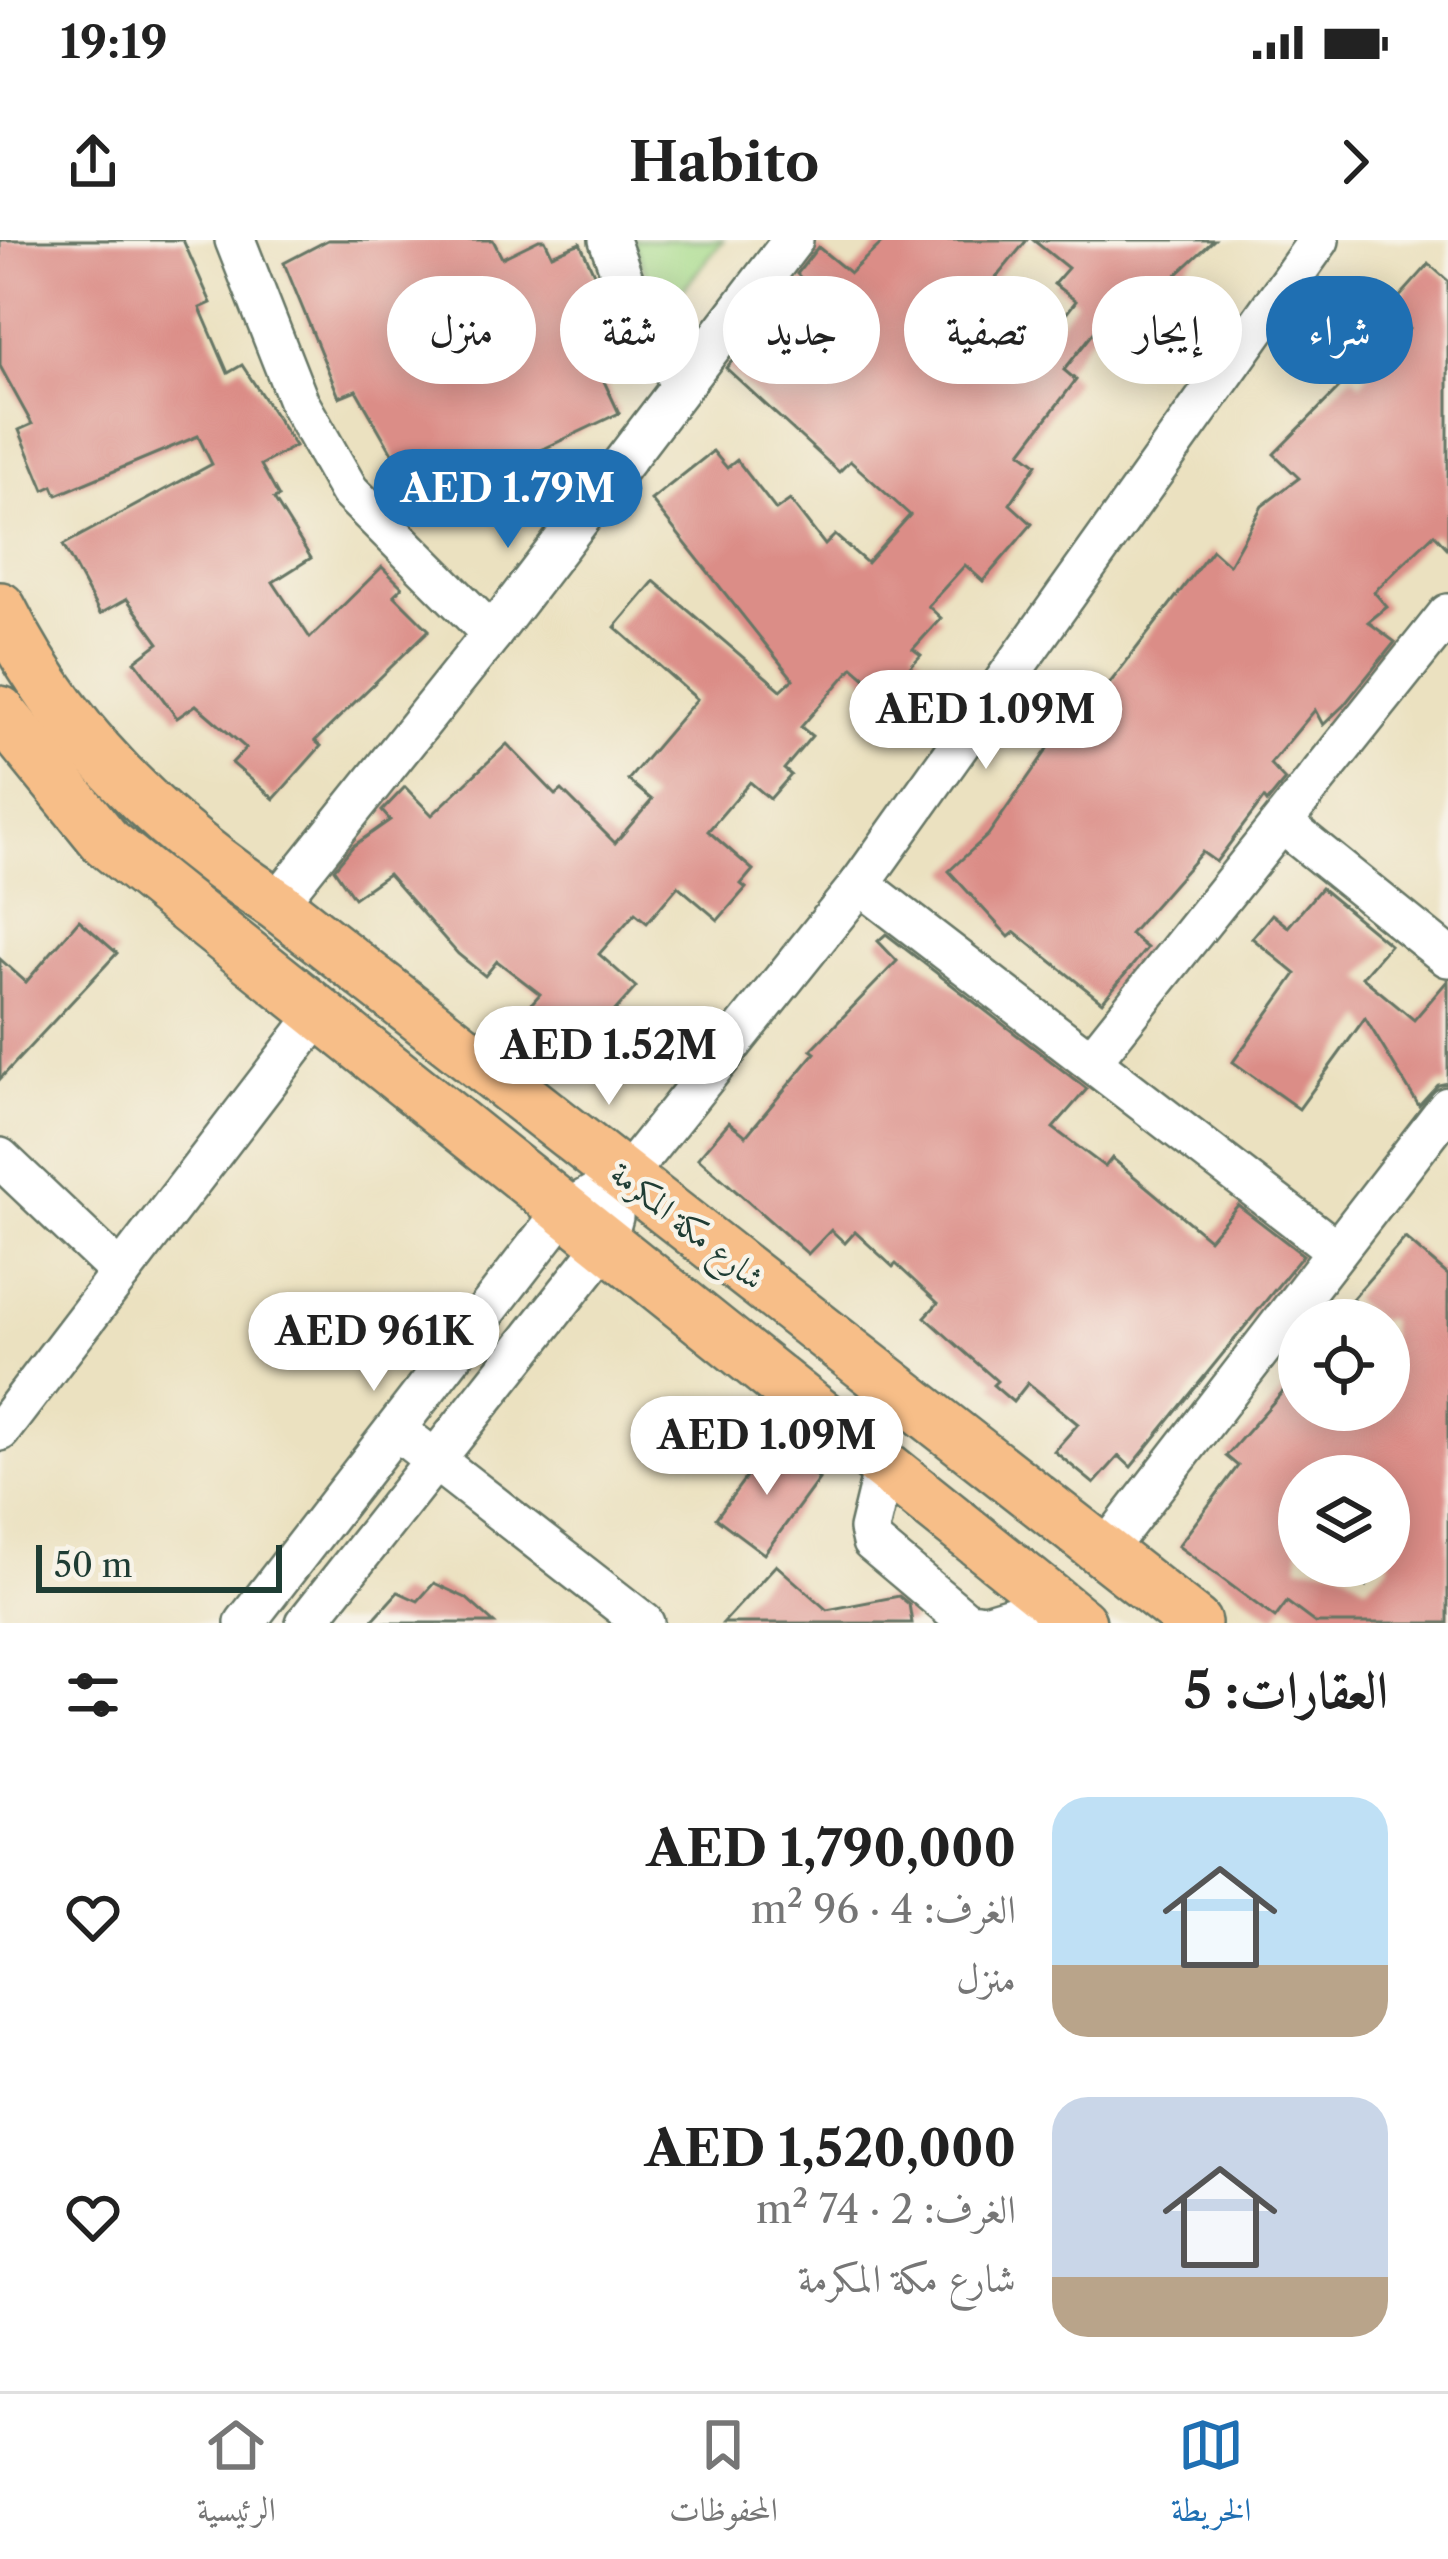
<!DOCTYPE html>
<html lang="ar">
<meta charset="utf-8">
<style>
:root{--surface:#fff;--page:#f6f6f6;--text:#222;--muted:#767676;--line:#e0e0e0;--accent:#1f6fb2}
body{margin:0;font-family:"Libre Caslon Text",Amiri,serif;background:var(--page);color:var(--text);direction:rtl;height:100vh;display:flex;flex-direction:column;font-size:45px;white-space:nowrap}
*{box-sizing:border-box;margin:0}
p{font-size:39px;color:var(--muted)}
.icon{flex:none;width:66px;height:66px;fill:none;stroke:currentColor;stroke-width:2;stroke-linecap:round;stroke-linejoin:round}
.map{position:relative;height:1383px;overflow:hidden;direction:ltr}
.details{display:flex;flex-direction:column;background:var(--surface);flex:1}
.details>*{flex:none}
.top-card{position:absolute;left:36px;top:36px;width:1377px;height:108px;direction:rtl;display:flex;gap:24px}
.tools{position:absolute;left:1278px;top:1059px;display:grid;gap:24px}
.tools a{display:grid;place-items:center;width:132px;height:132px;border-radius:50%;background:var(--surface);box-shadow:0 6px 30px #0003;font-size:60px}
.scale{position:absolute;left:36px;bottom:30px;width:246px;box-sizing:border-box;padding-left:12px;border:6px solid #1f3d34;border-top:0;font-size:33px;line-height:42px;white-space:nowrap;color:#1f3d34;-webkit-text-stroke:9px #f7f3e8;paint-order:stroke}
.price{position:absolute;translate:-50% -102px;padding:0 27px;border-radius:42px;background:#fff;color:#222;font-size:39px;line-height:78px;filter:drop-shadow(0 3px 6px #0008)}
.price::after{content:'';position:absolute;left:50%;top:72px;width:36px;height:27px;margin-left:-18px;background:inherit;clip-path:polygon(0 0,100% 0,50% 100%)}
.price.on{background:var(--accent);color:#fff}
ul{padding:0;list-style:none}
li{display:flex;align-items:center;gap:36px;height:300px;padding:0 60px}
li span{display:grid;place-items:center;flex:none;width:336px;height:240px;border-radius:36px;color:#555}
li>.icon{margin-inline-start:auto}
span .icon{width:144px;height:144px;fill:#fffc;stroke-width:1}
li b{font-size:51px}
h2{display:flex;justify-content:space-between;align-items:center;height:144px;padding:0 60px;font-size:51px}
.tag{padding:0 42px;border-radius:54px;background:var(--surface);box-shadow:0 6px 30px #0003;font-size:42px;line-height:108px}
.tag.on{background:var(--accent);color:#fff}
.status{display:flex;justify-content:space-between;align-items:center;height:84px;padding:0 60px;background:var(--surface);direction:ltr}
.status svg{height:33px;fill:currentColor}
header{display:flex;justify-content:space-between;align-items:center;height:156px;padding:0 60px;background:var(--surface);font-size:54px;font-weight:700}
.tabs{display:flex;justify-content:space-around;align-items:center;height:168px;border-top:3px solid var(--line);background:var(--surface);font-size:33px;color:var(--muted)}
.tabs a{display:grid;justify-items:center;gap:6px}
.tabs .on{color:var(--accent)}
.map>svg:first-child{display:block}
.green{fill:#a8dc8d;stroke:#648c60;stroke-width:3}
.building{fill:#db8d87;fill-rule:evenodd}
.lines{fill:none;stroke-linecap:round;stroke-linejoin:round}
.minor-casing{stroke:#667665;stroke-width:44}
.major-casing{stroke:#667665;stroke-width:56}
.minor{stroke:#fff;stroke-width:39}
.major{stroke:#f7be88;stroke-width:51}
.labels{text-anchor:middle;stroke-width:9;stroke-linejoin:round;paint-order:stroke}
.street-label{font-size:33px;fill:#1f3d34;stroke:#f7f3e8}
</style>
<div class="status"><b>19:19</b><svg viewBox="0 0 49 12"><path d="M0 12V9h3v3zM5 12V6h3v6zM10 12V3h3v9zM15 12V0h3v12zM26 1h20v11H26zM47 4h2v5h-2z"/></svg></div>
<header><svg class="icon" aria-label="forward" viewBox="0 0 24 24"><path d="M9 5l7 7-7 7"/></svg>Habito<svg class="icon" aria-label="share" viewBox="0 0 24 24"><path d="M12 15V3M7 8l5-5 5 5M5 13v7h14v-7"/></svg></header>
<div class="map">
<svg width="1448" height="1383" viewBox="0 0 1448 1383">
<rect width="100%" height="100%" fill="#f7f3e8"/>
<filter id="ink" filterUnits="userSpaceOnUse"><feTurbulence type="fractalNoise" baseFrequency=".00833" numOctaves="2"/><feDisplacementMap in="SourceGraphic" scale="24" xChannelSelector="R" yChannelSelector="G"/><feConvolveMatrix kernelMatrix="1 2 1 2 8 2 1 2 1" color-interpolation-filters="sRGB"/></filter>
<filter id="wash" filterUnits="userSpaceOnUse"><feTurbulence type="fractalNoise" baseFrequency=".004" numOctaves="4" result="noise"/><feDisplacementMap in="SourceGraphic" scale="48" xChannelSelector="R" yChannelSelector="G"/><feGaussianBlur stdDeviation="2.7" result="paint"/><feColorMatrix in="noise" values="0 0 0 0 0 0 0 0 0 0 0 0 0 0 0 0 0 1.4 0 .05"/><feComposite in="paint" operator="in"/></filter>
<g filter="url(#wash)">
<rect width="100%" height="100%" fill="#ebe1c0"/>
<path class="green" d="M 633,0 L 723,0 L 661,76 Z"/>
<g id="blocks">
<g class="building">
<path d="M 0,0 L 183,0 L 211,63 L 200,68 L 228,133 L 242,125 L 295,206 L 261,225 L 279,257 L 274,259 L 311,318 L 273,342 L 310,398 L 382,327 L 402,347 L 394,355 L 429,390 L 315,501 L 321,506 L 274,559 L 232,523 L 246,508 L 196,465 L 177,478 L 135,421 L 159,403 L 127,359 L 100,374 L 63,305 L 212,224 L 198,196 L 57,255 L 53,246 L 44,250 L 19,190 L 32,184 L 0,126 Z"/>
<path d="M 328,0 L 493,0 L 502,18 L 539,0 L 545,0 L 552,15 L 580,3 L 601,49 L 568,65 L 619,173 L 514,223 L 521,235 L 443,278 L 424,242 L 412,248 L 356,150 L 339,157 L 284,23 Z"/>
<path d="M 885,0 L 1027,0 L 976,62 L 1038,110 L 1076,61 L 1054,44 L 1068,28 L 1033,0 L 1214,0 L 1161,49 L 1168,54 L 1150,77 L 1130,61 L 1113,82 L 1106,77 L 1064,130 L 1076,140 L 1021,212 L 1037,224 L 1010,264 L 1032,284 L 983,341 L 965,325 L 928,366 L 941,378 L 913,409 L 921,415 L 885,455 L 853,427 L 801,487 L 812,496 L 784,529 L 791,535 L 770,559 L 750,542 L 708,591 L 753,630 L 741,644 L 746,648 L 718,680 L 678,646 L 647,683 L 635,673 L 599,714 L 636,747 L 587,802 L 567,785 L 547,807 L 517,780 L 540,754 L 497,721 L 485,736 L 458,714 L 388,634 L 354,658 L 334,629 L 353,606 L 390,580 L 382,571 L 405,547 L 432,575 L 507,504 L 556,555 L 562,550 L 615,603 L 652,560 L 628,540 L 697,459 L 615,387 L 654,341 L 781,450 L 793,439 L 651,260 L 713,211 L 727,228 L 737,220 L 776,270 L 790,260 L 825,305 L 835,295 L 867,323 L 910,275 L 850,221 L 839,232 L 726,128 L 803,40 L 797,34 L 818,7 L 850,33 Z"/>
<path d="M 1429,24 L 1448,41 L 1448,309 L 1434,294 L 1374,352 L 1387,367 L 1368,382 L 1395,402 L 1344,465 L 1323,485 L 1315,470 L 1270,524 L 1285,540 L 1267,562 L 1264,558 L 1216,622 L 1202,612 L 1130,694 L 1147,708 L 1102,762 L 1015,692 L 1009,697 L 949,631 L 988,595 L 1054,500 L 1076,472 L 1083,478 L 1212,310 L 1229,325 L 1262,266 L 1299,238 L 1274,214 L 1352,135 L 1360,143 L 1409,89 L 1388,70 Z"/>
<path d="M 1321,648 L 1390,705 L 1362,737 L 1414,780 L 1448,740 L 1448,843 L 1438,845 L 1419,866 L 1365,778 L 1299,869 L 1233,822 L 1296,734 L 1252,698 L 1272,674 L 1288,687 Z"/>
<path d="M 79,680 L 117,713 L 0,839 L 0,719 L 26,742 Z"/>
<path d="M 886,694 L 1087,849 L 1053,888 L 1105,927 L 1112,918 L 1209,999 L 1238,965 L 1303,1015 L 1131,1227 L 1119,1216 L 1094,1244 L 1054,1211 L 1078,1184 L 1028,1143 L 1013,1162 L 993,1145 L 997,1141 L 925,1077 L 938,1063 L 896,1024 L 893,1027 L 855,992 L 845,1003 L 831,990 L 808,1014 L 698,918 L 729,882 L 746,896 L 815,813 L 811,810 L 897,721 L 878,701 Z"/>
<path d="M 1405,998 L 1448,1035 L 1448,1383 L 1315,1383 L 1287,1362 L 1275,1378 L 1178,1306 L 1238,1226 L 1226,1216 L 1299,1133 L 1299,1170 L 1389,1170 L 1389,1080 L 1377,1080 L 1352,1059 ZM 1299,1236 L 1389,1236 L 1389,1326 L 1366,1346 L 1338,1326 L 1299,1326 Z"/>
<path d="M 771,1203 L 819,1239 L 764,1314 L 716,1278 Z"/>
<path d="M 776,1325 L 827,1370 L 899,1356 L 909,1364 L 912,1383 L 723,1383 Z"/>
<path d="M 434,1343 L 466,1358 L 494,1383 L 370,1383 L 398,1352 L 418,1361 Z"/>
</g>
</g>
</g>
<g filter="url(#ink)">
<use href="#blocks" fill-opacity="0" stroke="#667665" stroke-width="3"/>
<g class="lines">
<g class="minor-casing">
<g id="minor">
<path d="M 235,0 L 299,163 L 349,251 L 492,394"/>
<path d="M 609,0 L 631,61 L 681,144"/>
<path d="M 1283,584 L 1448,717"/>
<path d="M 860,644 L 1336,1010"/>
<path d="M 276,664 L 492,394 L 793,0"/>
<path d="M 1091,821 L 1448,374"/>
<path d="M 0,918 L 121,1033"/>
<path d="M 0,1191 L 319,774"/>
<path d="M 413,1203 L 644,1383"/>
<path d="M 884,1227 L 869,1289 L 872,1302 L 967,1382 L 977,1383"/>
<path d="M 1104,1312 L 1448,867"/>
<path d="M 245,1383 L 563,972 L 626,936 L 860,644 L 1319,0"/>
<path d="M 306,1383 L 605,1005 L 613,977"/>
<path d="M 988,1383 L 1055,1363"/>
</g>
</g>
<g class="major-casing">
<g id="major">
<path d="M 0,368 C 62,493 160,588 276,664 L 1195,1383"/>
<path d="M 0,472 L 106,602 L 1080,1383"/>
</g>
</g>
<use href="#minor" class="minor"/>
<use href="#major" class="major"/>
</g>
</g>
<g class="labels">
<g class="street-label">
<text transform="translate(688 985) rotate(38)" y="12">شارع مكة المكرمة</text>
</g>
</g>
</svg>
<div class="tools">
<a><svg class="icon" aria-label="locate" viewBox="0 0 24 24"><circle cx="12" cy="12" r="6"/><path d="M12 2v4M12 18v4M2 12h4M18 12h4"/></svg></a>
<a><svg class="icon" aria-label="layers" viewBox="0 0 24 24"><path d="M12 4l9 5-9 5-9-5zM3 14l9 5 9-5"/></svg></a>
</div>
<div class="scale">50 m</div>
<b class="price on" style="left:508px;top:311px">AED 1.79M</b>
<b class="price" style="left:986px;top:532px">AED 1.09M</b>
<b class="price" style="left:609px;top:868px">AED 1.52M</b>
<b class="price" style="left:374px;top:1154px">AED 961K</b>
<b class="price" style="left:767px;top:1258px">AED 1.09M</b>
<div class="top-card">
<a class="tag on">شراء</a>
<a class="tag">إيجار</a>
<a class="tag">تصفية</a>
<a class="tag">جديد</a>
<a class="tag">شقة</a>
<a class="tag">منزل</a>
</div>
</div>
<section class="details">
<h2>العقارات: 5<svg class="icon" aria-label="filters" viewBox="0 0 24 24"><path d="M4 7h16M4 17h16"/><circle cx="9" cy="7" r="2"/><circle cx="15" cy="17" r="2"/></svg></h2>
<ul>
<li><span style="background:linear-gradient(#bfe0f5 70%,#b9a48a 0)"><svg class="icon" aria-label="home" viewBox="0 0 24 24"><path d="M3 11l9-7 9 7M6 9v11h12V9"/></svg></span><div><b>AED 1,790,000</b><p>الغرف: 4 · 96 m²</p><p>منزل</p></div><svg class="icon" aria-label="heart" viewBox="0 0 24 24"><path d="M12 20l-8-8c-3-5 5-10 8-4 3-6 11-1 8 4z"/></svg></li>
<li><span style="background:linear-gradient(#c9d6e8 75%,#b9a48a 0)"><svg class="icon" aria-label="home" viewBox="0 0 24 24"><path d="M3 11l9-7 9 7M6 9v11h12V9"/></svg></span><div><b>AED 1,520,000</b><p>الغرف: 2 · 74 m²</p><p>شارع مكة المكرمة</p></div><svg class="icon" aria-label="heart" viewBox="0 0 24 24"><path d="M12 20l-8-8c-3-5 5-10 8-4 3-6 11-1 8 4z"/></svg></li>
</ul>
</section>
<nav class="tabs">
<a class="on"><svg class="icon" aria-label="map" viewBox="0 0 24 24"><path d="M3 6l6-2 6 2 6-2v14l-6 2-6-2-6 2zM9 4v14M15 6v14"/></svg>الخريطة</a>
<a><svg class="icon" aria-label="saved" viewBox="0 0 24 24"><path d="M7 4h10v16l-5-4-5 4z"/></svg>المحفوظات</a>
<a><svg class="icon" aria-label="home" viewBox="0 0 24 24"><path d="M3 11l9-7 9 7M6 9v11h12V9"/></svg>الرئيسية</a>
</nav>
